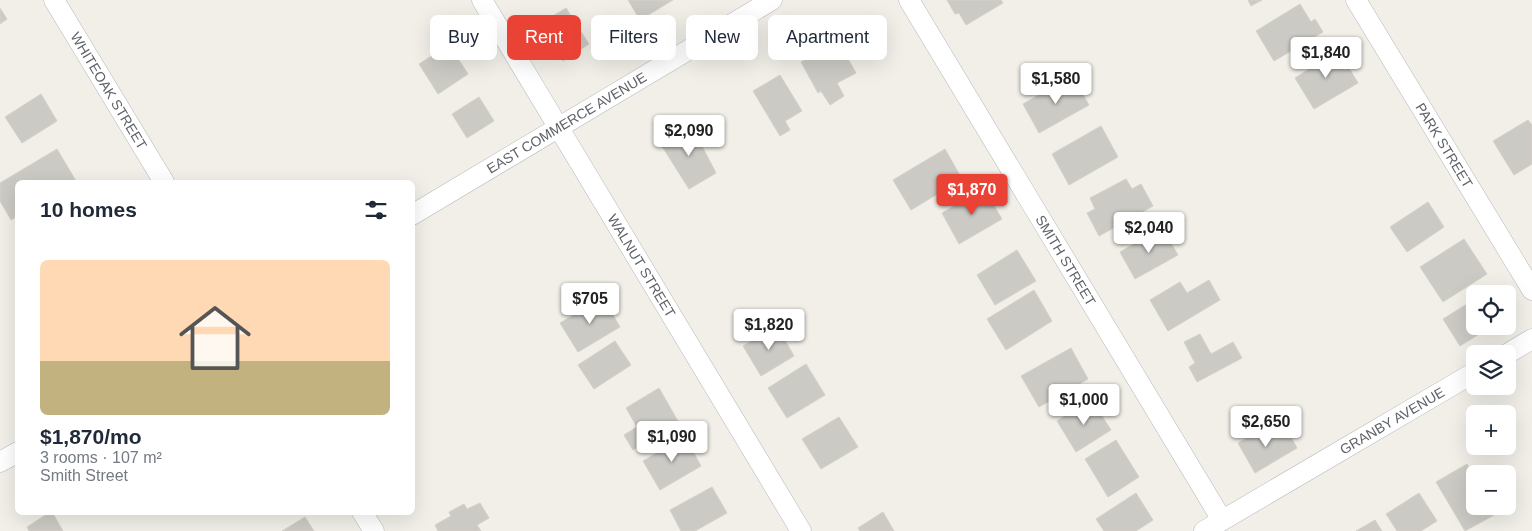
<!DOCTYPE html>
<meta charset="utf-8">
<style>
:root{--surface:#fff;--page:#f2f2f3;--text:#1f2937;--muted:#747a83;--accent:#ea4335}
body{margin:0;font-family:Helvetica,sans-serif;background:var(--page);color:var(--text);height:100vh;display:flex;flex-direction:column;font-size:19px;white-space:nowrap}
*{box-sizing:border-box;margin:0}
p{font-size:16px;color:var(--muted)}
.icon{flex:none;width:28px;height:28px;fill:none;stroke:currentColor;stroke-width:2;stroke-linecap:round;stroke-linejoin:round}
.map{position:relative;flex:1;overflow:hidden}
.sheet{position:absolute;left:15px;top:180px;width:400px;height:335px;display:flex;flex-direction:column;background:var(--surface);border-radius:8px;box-shadow:0 5px 20px #0002}
.sheet>*{flex:none}
.banner{position:absolute;left:430px;top:15px;width:475px;height:45px;display:flex;gap:10px}
.tools{position:absolute;left:1466px;top:285px;display:grid;gap:10px}
.tools a{display:grid;place-items:center;width:50px;height:50px;border-radius:8px;background:var(--surface);box-shadow:0 5px 20px #0002;font-size:25px}
.price{position:absolute;translate:-50% -42px;padding:0 11px;border-radius:5px;background:#fff;color:#222;font-size:16px;line-height:32px;filter:drop-shadow(0 1px 2px #0008)}
.price::after{content:'';position:absolute;left:50%;top:30px;width:15px;height:11px;margin-left:-8px;background:inherit;clip-path:polygon(0 0,100% 0,50% 100%)}
.price.selected{background:var(--accent);color:#fff}
ul{padding:0;list-style:none}
li{display:grid;align-content:center;gap:10px;height:265px;padding:0 25px}
li span{display:grid;place-items:center;height:155px;border-radius:8px;color:#555}
li>.icon{margin-inline-start:auto}
span .icon{width:90px;height:90px;fill:#fffc;stroke-width:1}
li b{font-size:21px}
h2{display:flex;justify-content:space-between;align-items:center;height:60px;padding:0 25px;font-size:21px}
.tag{padding:0 18px;border-radius:8px;background:var(--surface);box-shadow:0 5px 20px #0002;font-size:18px;line-height:45px}
.tag.selected{background:var(--accent);color:#fff}
.map>svg:first-child{display:block}
.building{fill:#cccac5;stroke:#d6d1c6}
.lines{fill:none;stroke-linecap:round;stroke-linejoin:round}
.street-casing{stroke:#b5b8bc;stroke-width:21}
.street{stroke:#fff;stroke-width:20}
.labels{text-anchor:middle;stroke-width:4;stroke-linejoin:round;paint-order:stroke}
.street-label{font-size:14px;fill:#5f6368;stroke:#fff}
</style>
<div class="map">
<svg width="1532" height="531" viewBox="0 0 1532 531">
<rect width="100%" height="100%" fill="#f1efe8"/>
<g class="building">
<path d="M 628,0 L 673,0 L 640,20 Z"/>
<path d="M 947,0 L 1001,0 L 1003,3 L 966,25 L 959,13 L 955,14 Z"/>
<path d="M 1248,0 L 1262,0 L 1251,6 Z"/>
<path d="M 1300,4 L 1311,22 L 1315,19 L 1323,32 L 1274,61 L 1256,31 Z"/>
<path d="M 0,8 L 7,19 L 0,24 Z"/>
<path d="M 566,8 L 589,44 L 563,61 L 540,24 Z"/>
<path d="M 838,41 L 856,73 L 837,83 L 844,96 L 830,105 L 821,91 L 818,93 L 801,62 Z"/>
<path d="M 449,45 L 468,74 L 438,94 L 419,64 Z"/>
<path d="M 1330,46 L 1345,70 L 1349,68 L 1358,83 L 1314,109 L 1295,78 L 1322,61 L 1318,53 Z"/>
<path d="M 780,75 L 802,111 L 785,121 L 790,130 L 780,136 L 753,91 Z"/>
<path d="M 1072,76 L 1089,105 L 1039,133 L 1023,104 Z"/>
<path d="M 41,94 L 57,121 L 22,143 L 5,117 Z"/>
<path d="M 479,97 L 494,121 L 467,138 L 452,114 Z"/>
<path d="M 1528,120 L 1532,125 L 1532,164 L 1514,175 L 1493,141 Z"/>
<path d="M 691,125 L 716,173 L 689,189 L 660,143 Z"/>
<path d="M 1101,126 L 1118,157 L 1069,185 L 1052,154 Z"/>
<path d="M 57,149 L 76,181 L 73,182 L 18,182 L 18,216 L 11,220 L 0,201 L 0,183 Z"/>
<path d="M 945,149 L 962,179 L 911,210 L 893,180 Z"/>
<path d="M 1126,179 L 1132,189 L 1141,184 L 1153,206 L 1099,236 L 1087,213 L 1095,209 L 1090,198 Z"/>
<path d="M 984,189 L 1002,219 L 959,244 L 942,213 Z"/>
<path d="M 1428,202 L 1444,227 L 1407,252 L 1390,227 Z"/>
<path d="M 1162,228 L 1178,255 L 1135,279 L 1120,252 Z"/>
<path d="M 1464,239 L 1487,274 L 1443,302 L 1420,267 Z"/>
<path d="M 1017,250 L 1036,281 L 995,305 L 977,275 Z"/>
<path d="M 1209,280 L 1220,300 L 1168,331 L 1150,300 L 1180,282 L 1187,293 Z"/>
<path d="M 1034,290 L 1052,321 L 1006,350 L 987,319 Z"/>
<path d="M 603,298 L 620,327 L 578,352 L 560,323 Z"/>
<path d="M 1472,301 L 1475,306 L 1475,326 L 1488,326 L 1489,328 L 1460,346 L 1443,319 Z"/>
<path d="M 777,326 L 794,356 L 761,376 L 743,346 Z"/>
<path d="M 1200,334 L 1211,354 L 1233,342 L 1242,358 L 1197,382 L 1189,367 L 1195,363 L 1184,342 Z"/>
<path d="M 615,341 L 631,365 L 594,389 L 578,365 Z"/>
<path d="M 1071,348 L 1088,379 L 1039,407 L 1021,376 Z"/>
<path d="M 806,364 L 825,395 L 787,418 L 768,388 Z"/>
<path d="M 659,388 L 679,423 L 633,450 L 624,435 L 637,427 L 626,408 Z"/>
<path d="M 1091,399 L 1111,430 L 1076,452 L 1057,421 Z"/>
<path d="M 839,417 L 858,447 L 821,469 L 802,439 Z"/>
<path d="M 1266,426 L 1273,438 L 1287,430 L 1297,448 L 1255,473 L 1238,443 Z"/>
<path d="M 685,437 L 701,466 L 660,490 L 643,461 Z"/>
<path d="M 1116,440 L 1139,477 L 1108,497 L 1085,459 Z"/>
<path d="M 1467,464 L 1475,478 L 1475,506 L 1492,506 L 1496,514 L 1465,531 L 1436,482 Z"/>
<path d="M 712,487 L 727,513 L 695,531 L 681,531 L 670,510 Z"/>
<path d="M 1136,493 L 1153,520 L 1136,531 L 1104,531 L 1096,519 Z"/>
<path d="M 1419,493 L 1437,521 L 1421,531 L 1397,531 L 1386,514 Z"/>
<path d="M 480,503 L 489,518 L 477,525 L 481,531 L 438,531 L 435,525 L 451,516 L 449,512 L 464,504 L 467,509 Z"/>
<path d="M 50,512 L 52,512 L 63,531 L 29,531 L 27,527 Z"/>
<path d="M 883,512 L 894,531 L 860,531 L 858,528 Z"/>
<path d="M 305,517 L 314,531 L 282,531 Z"/>
<path d="M 1375,520 L 1382,531 L 1356,531 Z"/>
</g>
<g class="lines">
<g class="street-casing">
<g id="street">
<path id="s1" d="M 54,0 L 164,182"/>
<path id="s2" d="M 482,0 L 801,531"/>
<path id="s3" d="M 909,0 L 1222,520"/>
<path id="s4" d="M 1356,0 L 1532,290"/>
<path id="s5" d="M 412,215 L 772,0"/>
<path d="M 1507,354 L 1532,339"/>
<path d="M 0,462 L 18,452"/>
<path d="M 362,512 L 374,531"/>
<path id="s6" d="M 1204,531 L 1475,372"/>
</g>
</g>
<use href="#street" class="street"/>
</g>
<g class="labels">
<g class="street-label">
<text dy="5" stroke="none"><textPath href="#s1" startOffset="106">WHITEOAK STREET</textPath></text>
<text dy="5" stroke="none"><textPath href="#s5" startOffset="180">EAST COMMERCE AVENUE</textPath></text>
<text dy="5" stroke="none"><textPath href="#s4" startOffset="170">PARK STREET</textPath></text>
<text dy="5" stroke="none"><textPath href="#s3" startOffset="304">SMITH STREET</textPath></text>
<text dy="5" stroke="none"><textPath href="#s2" startOffset="310">WALNUT STREET</textPath></text>
<text dy="5" stroke="none"><textPath href="#s6" startOffset="218">GRANBY AVENUE</textPath></text>
</g>
</g>
</svg>
<div class="tools">
<a><svg class="icon" aria-label="locate" viewBox="0 0 24 24"><circle cx="12" cy="12" r="6"/><path d="M12 2v4M12 18v4M2 12h4M18 12h4"/></svg></a>
<a><svg class="icon" aria-label="layers" viewBox="0 0 24 24"><path d="M12 4l9 5-9 5-9-5zM3 14l9 5 9-5"/></svg></a>
<a>+</a>
<a>−</a>
</div>
<b class="price" style="left:1326px;top:79px">$1,840</b>
<b class="price" style="left:1056px;top:105px">$1,580</b>
<b class="price" style="left:689px;top:157px">$2,090</b>
<b class="price selected" style="left:972px;top:216px">$1,870</b>
<b class="price" style="left:1149px;top:254px">$2,040</b>
<b class="price" style="left:590px;top:325px">$705</b>
<b class="price" style="left:769px;top:351px">$1,820</b>
<b class="price" style="left:1084px;top:426px">$1,000</b>
<b class="price" style="left:1266px;top:448px">$2,650</b>
<b class="price" style="left:672px;top:463px">$1,090</b>
<div class="banner">
<a class="tag">Buy</a>
<a class="tag selected">Rent</a>
<a class="tag">Filters</a>
<a class="tag">New</a>
<a class="tag">Apartment</a>
</div>
<section class="sheet">
<h2>10 homes<svg class="icon" aria-label="filters" viewBox="0 0 24 24"><path d="M4 7h16M4 17h16"/><circle cx="9" cy="7" r="2"/><circle cx="15" cy="17" r="2"/></svg></h2>
<ul>
<li><span style="background:linear-gradient(#ffd9b3 65%,#c2b280 0)"><svg class="icon" aria-label="home" viewBox="0 0 24 24"><path d="M3 11l9-7 9 7M6 9v11h12V9"/></svg></span><div><b>$1,870/mo</b><p>3 rooms · 107 m²</p><p>Smith Street</p></div></li>
</ul>
</section>
</div>
